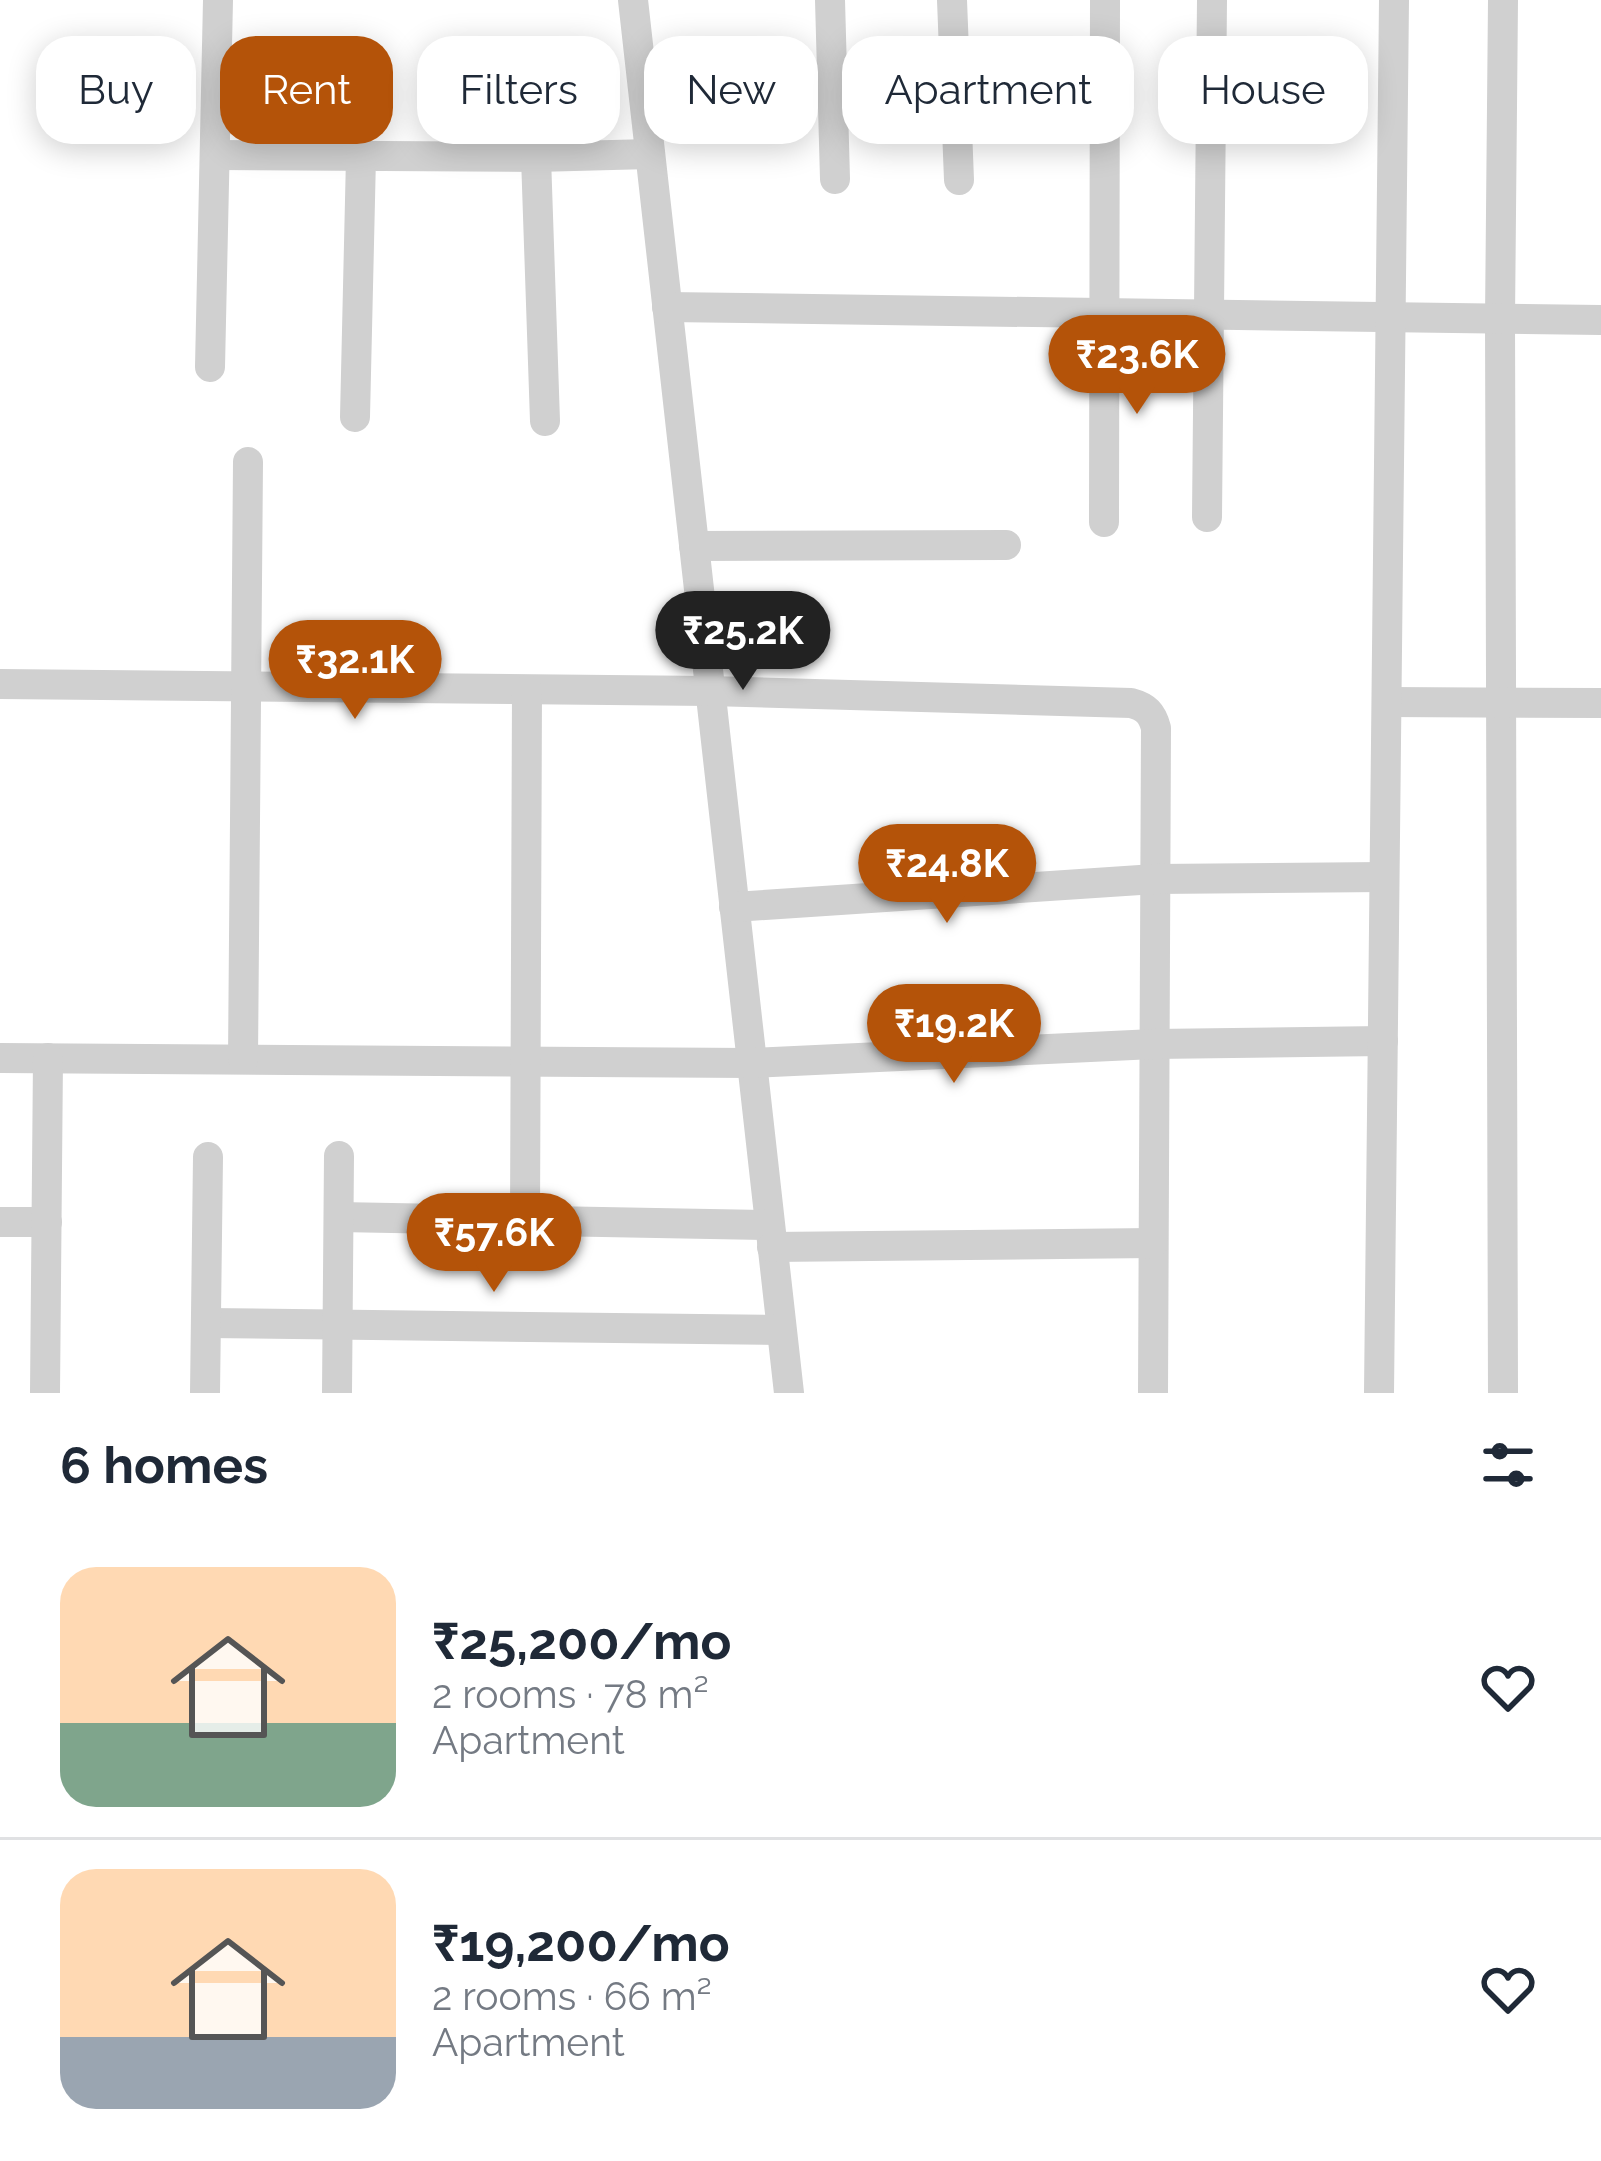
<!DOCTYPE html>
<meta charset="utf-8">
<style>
:root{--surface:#fff;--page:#f2f2f3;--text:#1f2937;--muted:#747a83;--line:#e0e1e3;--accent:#b45309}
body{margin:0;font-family:Raleway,sans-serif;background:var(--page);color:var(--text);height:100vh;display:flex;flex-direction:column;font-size:45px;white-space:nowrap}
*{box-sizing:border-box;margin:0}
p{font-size:39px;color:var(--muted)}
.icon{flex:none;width:66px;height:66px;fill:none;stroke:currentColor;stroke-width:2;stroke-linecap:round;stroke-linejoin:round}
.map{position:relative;height:1393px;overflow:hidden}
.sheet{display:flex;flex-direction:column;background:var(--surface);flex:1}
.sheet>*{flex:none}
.banner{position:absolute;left:36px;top:36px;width:1530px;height:108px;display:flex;gap:24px}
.price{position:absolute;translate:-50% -102px;padding:0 27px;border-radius:42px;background:var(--accent);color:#fff;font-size:39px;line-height:78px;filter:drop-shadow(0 3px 6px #0008)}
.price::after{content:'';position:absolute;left:50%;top:72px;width:36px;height:27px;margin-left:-18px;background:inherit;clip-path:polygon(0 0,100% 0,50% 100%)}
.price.on{background:#222;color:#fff}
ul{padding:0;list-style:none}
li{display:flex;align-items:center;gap:36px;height:300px;padding:0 60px}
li+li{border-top:3px solid var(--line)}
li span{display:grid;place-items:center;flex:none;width:336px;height:240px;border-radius:36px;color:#555}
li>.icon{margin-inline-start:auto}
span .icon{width:144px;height:144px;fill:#fffc;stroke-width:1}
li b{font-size:51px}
h2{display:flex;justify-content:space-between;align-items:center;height:144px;padding:0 60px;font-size:51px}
.chip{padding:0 42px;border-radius:36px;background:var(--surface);box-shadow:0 6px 30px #0003;font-size:42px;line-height:108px}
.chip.on{background:var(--accent);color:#fff}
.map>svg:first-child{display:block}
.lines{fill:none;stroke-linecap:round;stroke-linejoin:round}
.minor{stroke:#d0d0d0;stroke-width:30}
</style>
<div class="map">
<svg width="1601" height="1393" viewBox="0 0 1601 1393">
<rect width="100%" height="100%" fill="#fff"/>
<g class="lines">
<g class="minor">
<path d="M 633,0 L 789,1393"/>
<path d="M 830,0 L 835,179"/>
<path d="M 952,0 L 959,180"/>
<path d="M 1503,0 L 1500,319 L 1503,1393"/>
<path d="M 216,155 L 536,157 L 650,154"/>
<path d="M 536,157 L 545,421"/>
<path d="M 667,307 L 1601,320"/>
<path d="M 210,367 L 218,0"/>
<path d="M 355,417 L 361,157"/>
<path d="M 1207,517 L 1212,0"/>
<path d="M 1104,522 L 1105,0"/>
<path d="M 694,546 L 1006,545"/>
<path d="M 0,684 L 710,691 L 1131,703 C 1146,707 1152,713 1156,728 L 1153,1393"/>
<path d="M 1387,702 L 1601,703"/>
<path d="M 734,907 L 1155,879 L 1384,877"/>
<path d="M 0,1058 L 751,1063 L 1154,1044 L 1383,1041"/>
<path d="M 243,1059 L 248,462"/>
<path d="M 339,1217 L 769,1225"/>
<path d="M 525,1221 L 527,690"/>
<path d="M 0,1222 L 47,1222"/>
<path d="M 772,1247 L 1153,1243"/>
<path d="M 206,1323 L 781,1330"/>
<path d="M 45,1393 L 48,1058"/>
<path d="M 205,1393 L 208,1157"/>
<path d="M 337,1393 L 339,1156"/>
<path d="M 1379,1393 L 1394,0"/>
</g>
</g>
</svg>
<b class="price" style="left:1137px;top:417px">₹23.6K</b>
<b class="price on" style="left:743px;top:693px">₹25.2K</b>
<b class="price" style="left:355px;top:722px">₹32.1K</b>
<b class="price" style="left:947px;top:926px">₹24.8K</b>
<b class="price" style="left:954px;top:1086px">₹19.2K</b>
<b class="price" style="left:494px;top:1295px">₹57.6K</b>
<div class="banner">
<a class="chip">Buy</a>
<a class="chip on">Rent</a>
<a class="chip">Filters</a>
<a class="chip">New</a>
<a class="chip">Apartment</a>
<a class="chip">House</a>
</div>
</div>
<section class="sheet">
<h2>6 homes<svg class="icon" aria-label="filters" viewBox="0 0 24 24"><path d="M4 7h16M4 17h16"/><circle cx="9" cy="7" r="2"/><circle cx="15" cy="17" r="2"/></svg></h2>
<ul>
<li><span style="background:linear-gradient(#ffd9b3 65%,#7fa58c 0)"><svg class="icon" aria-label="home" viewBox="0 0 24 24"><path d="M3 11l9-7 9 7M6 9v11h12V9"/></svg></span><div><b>₹25,200/mo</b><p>2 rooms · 78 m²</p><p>Apartment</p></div><svg class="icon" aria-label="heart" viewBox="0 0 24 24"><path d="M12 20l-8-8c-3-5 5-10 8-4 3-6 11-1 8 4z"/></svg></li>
<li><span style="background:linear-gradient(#ffd9b3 70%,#9aa5b1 0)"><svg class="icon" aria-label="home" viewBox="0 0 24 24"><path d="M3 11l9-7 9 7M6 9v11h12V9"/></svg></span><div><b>₹19,200/mo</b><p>2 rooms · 66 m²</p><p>Apartment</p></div><svg class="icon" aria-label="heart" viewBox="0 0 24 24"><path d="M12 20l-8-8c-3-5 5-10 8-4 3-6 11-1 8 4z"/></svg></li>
</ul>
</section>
